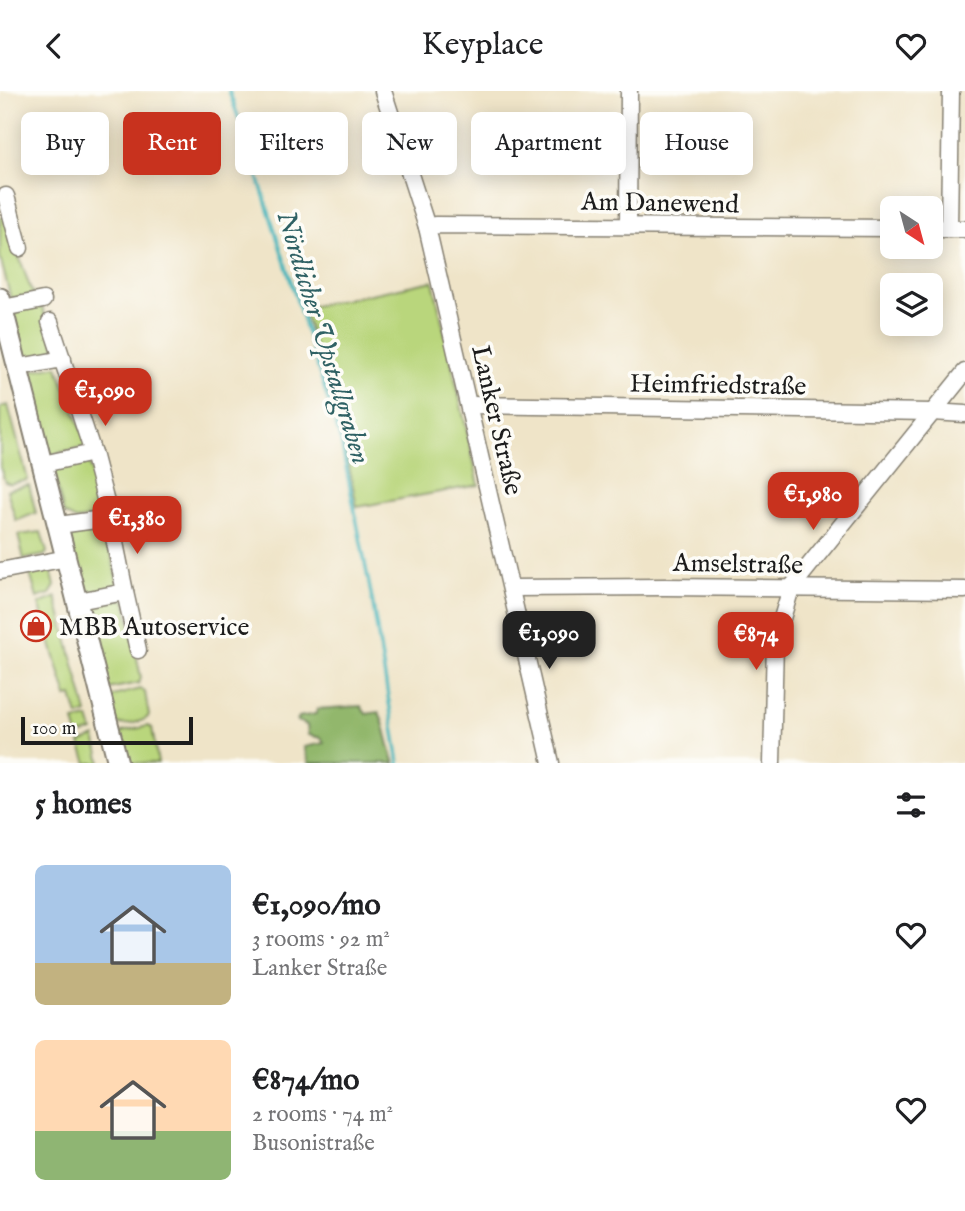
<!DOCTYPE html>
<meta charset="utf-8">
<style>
:root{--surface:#fff;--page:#f6f6f6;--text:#202124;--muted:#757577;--accent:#c8321e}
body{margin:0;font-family:"IM FELL English",serif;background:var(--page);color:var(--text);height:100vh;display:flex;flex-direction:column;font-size:26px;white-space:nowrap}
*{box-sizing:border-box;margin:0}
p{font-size:23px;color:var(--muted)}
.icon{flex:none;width:38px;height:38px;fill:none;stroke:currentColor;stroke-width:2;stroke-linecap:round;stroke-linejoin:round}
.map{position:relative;height:672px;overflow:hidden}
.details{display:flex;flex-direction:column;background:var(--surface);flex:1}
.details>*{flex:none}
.guide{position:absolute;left:21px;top:21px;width:924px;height:63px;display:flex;gap:14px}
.needle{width:46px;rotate:144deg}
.buttons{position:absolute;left:880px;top:105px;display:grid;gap:14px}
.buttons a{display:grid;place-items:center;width:63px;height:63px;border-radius:10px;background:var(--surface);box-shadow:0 4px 18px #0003;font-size:35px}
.scale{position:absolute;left:21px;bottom:18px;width:172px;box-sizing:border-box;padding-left:7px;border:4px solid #1c1c1c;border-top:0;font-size:19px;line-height:24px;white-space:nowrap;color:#1c1c1c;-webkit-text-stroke:5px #fdfcf7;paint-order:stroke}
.price{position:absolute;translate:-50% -60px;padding:0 16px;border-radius:14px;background:var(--accent);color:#fff;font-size:23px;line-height:46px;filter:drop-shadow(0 2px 4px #0008)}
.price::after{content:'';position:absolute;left:50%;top:42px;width:21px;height:16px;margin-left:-10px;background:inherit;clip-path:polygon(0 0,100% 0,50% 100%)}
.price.selected{background:#222;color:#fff}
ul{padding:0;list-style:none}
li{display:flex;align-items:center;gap:21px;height:175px;padding:0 35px}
li span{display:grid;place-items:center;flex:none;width:196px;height:140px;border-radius:10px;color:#555}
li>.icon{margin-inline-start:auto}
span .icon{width:84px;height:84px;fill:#fffc;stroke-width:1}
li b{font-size:30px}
h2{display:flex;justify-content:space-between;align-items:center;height:84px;padding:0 35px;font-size:30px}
.pill{padding:0 24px;border-radius:10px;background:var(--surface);box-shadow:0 4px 18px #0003;font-size:24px;line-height:63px}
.pill.selected{background:var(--accent);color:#fff}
header{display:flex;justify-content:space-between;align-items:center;height:91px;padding:0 35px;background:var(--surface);font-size:32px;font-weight:600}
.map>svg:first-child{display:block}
.green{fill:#b9d67c;stroke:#6a794c;stroke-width:2}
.forest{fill:#92b76c;stroke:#576a44;stroke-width:2}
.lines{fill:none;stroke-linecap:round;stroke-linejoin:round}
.stream{stroke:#46b6bc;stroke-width:3.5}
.minor-casing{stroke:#868072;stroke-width:19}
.major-casing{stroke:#868072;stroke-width:23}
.minor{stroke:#fff;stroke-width:16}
.major{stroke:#fff;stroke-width:19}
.labels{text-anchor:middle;stroke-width:7;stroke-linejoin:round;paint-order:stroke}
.street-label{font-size:26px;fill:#1c1c1c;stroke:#fdfcf7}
.poi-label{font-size:26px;fill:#1c1c1c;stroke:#fdfcf7;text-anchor:start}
.water-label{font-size:28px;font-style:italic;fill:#2f6164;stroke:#fdfcf7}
</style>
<header><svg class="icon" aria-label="back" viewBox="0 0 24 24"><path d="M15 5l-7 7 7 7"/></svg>Keyplace<svg class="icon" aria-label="heart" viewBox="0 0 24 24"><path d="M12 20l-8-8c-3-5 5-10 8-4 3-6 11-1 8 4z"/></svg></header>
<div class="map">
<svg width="965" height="672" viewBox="0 0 965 672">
<rect width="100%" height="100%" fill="#fdfcf7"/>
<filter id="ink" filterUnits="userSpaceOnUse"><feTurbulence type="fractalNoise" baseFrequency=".0143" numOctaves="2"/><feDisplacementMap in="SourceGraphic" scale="14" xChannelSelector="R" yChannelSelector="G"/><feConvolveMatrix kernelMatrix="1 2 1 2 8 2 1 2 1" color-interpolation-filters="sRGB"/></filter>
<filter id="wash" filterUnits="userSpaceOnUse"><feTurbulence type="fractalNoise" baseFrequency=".00686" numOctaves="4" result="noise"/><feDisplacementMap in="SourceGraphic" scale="28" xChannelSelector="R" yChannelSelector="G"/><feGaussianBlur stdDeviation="1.57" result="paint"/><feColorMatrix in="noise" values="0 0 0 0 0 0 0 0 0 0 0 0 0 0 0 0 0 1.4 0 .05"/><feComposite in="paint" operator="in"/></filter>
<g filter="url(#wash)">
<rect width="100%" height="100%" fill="#efe4c8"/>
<g class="green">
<path d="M 5,126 L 31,199 L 35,203 L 11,208 L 0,166 L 0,127 Z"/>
<path d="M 433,190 L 479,394 L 357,416 L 344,350 L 303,217 Z"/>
<path d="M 37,213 L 43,218 L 57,262 L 32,269 L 24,265 L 14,224 L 17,218 Z"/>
<path d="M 57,275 L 88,355 L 49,364 L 30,288 L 34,279 Z"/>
<path d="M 8,314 L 28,389 L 10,393 L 5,391 L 0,376 L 0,316 Z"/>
<path d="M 87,367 L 105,418 L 101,425 L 76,429 L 64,423 L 53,379 L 56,374 Z"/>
<path d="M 29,394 L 36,422 L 16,430 L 7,399 Z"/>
<path d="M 104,431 L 119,498 L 84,502 L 68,440 Z"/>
<path d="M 41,441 L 47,461 L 45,464 L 24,468 L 18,444 Z"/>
<path d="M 50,475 L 55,495 L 50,503 L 37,507 L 29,479 Z"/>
<path d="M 56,506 L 87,622 L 78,625 L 72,605 L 67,606 L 39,513 Z"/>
<path d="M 125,508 L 141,587 L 139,592 L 108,598 L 94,543 L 101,540 L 94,511 Z"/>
<path d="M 140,598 L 145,601 L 149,625 C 143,631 124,636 116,632 L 111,610 L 113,605 Z"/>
<path d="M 89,627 L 93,640 L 78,645 L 74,630 Z"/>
<path d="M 148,635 L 152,637 L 158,672 L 126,672 L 119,644 L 122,641 Z"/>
<path d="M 95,646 L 101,672 L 87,672 L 80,652 Z"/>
</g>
<path class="forest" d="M 361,615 L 366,623 L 379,621 C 387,638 387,655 395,672 L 309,672 L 304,656 L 324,652 L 321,647 L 308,644 L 307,634 L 297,630 L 299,626 L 316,623 L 317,618 Z"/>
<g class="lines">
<path class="stream" d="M 229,0 L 248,54 L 341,350 L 372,508 L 399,672"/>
</g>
</g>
<g filter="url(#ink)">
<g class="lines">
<g class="minor-casing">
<g id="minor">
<path d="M 383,0 L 427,136 L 551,672"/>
<path d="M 6,105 L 20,157"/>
<path d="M 628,134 L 629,0"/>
<path d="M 427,136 L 435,134 L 892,137"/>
<path d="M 931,138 L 965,138"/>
<path d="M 949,138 L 951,0"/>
<path d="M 3,217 L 43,209"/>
<path d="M 50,231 L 93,362 L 110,427 L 125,501"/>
<path d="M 19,276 L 63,268"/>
<path d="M 470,314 L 932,321 L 965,323"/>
<path d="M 43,373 L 93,362"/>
<path d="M 59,434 L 110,427"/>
<path d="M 0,480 L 67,467"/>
<path d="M 511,497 L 665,496 L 965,499"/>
<path d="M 78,510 L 125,501 L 138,559"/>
<path d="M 772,672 L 775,551 L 791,497 L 965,281"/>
</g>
</g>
<g class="major-casing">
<path id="major" d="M 0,207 L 118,672"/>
</g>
<use href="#minor" class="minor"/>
<use href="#major" class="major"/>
</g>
</g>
<defs>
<g id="shop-ring" transform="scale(1.575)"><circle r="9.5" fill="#fdfcf7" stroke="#c8321e" stroke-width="1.5"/><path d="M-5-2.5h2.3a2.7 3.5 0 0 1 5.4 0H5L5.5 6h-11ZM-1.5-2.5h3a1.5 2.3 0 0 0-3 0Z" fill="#c8321e"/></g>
</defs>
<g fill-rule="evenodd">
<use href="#shop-ring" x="36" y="535"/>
</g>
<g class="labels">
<g class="street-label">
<text transform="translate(660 111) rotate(1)" y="9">Am Danewend</text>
<text transform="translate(718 293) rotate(1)" y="9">Heimfriedstraße</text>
<text transform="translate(498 329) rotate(77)" y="9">Lanker Straße</text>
<text transform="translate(738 472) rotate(1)" y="9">Amselstraße</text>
</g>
<g class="poi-label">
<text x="59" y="544">MBB Autoservice</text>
</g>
<g class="water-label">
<text transform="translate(325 246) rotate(73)" y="10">Nördlicher Upstallgraben</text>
</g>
</g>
</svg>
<div class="buttons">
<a><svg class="needle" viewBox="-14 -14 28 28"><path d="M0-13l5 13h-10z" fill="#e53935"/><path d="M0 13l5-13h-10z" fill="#757577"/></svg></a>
<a><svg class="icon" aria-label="layers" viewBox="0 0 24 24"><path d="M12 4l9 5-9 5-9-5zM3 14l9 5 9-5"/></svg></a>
</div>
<div class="scale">100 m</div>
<b class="price" style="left:105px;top:337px">€1,090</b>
<b class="price" style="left:813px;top:441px">€1,980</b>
<b class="price" style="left:137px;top:465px">€1,380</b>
<b class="price selected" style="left:549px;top:580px">€1,090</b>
<b class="price" style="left:756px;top:581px">€874</b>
<div class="guide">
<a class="pill">Buy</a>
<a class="pill selected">Rent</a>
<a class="pill">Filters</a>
<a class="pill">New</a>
<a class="pill">Apartment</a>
<a class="pill">House</a>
</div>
</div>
<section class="details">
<h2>5 homes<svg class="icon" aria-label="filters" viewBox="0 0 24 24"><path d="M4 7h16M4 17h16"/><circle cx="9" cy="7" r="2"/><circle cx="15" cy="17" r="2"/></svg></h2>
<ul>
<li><span style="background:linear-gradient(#a9c7e8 70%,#c2b280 0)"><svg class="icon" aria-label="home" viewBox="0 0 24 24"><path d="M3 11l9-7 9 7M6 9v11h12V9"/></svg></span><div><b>€1,090/mo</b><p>3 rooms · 92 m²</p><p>Lanker Straße</p></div><svg class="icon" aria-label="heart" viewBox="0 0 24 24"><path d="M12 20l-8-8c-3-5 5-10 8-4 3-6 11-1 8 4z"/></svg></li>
<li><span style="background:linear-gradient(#ffd9b3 65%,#8fb573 0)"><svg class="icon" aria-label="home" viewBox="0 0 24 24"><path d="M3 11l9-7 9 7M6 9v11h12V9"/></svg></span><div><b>€874/mo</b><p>2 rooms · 74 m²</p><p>Busonistraße</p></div><svg class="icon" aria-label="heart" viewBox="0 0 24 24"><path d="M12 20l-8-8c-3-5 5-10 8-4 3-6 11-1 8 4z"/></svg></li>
</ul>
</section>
